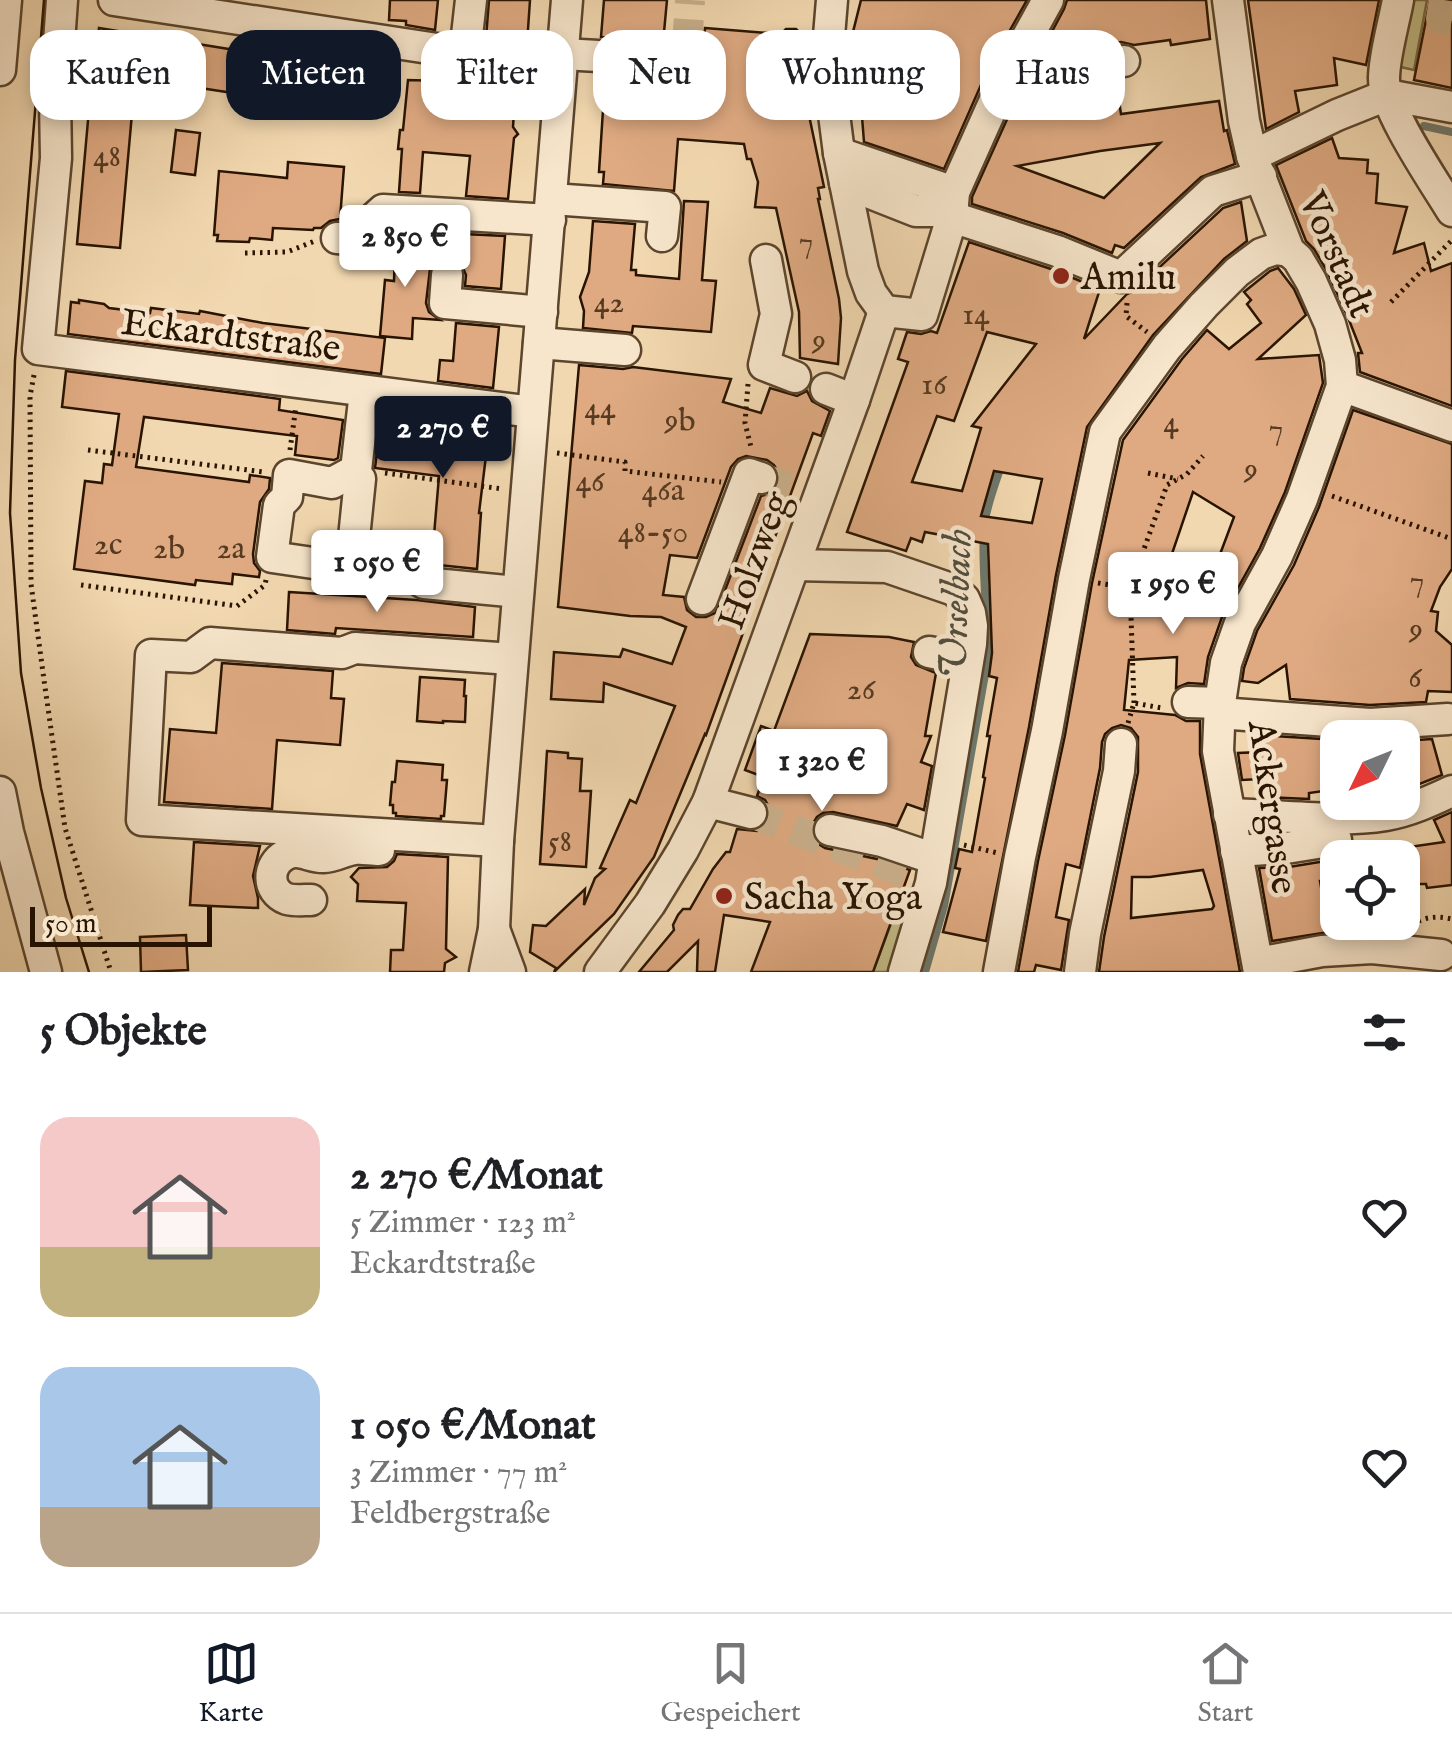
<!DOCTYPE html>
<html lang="de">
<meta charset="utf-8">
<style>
:root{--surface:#fff;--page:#f6f6f6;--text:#202124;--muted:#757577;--line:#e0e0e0;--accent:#111827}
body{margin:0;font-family:"IM FELL English",serif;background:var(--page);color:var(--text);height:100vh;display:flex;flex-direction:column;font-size:38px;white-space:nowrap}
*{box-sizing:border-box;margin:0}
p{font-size:32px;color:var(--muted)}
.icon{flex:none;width:55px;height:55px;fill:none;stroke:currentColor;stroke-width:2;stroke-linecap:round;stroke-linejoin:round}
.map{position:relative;height:972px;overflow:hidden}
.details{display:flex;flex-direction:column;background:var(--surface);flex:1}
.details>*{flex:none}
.guide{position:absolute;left:30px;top:30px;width:1392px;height:90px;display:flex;gap:20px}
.needle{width:65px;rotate:227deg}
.tools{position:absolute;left:1320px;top:720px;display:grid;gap:20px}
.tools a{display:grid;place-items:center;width:100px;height:100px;border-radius:20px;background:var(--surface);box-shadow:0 5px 15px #0003;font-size:50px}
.scale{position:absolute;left:30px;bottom:25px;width:182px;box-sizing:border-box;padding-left:10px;border:5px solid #291401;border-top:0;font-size:28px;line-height:35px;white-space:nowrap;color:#291401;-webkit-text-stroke:8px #f7e6cc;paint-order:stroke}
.price{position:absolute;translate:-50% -85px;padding:0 22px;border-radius:10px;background:#fff;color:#222;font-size:32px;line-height:65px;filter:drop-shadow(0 2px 5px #0008)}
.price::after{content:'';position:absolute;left:50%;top:60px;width:30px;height:22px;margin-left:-15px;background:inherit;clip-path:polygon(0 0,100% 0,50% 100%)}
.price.selected{background:var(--accent);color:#fff}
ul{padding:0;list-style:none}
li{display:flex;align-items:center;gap:30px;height:250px;padding:0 40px}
li span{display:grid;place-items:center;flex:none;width:280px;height:200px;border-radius:30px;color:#555}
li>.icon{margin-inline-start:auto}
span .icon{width:120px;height:120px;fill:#fffc;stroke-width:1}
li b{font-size:42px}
h2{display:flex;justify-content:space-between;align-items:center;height:120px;padding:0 40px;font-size:42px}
.chip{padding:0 35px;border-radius:30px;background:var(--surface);box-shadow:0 5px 15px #0003;font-size:35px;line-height:90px}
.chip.selected{background:var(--accent);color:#fff}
.tab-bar{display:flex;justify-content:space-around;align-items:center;height:140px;border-top:2px solid var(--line);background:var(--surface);font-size:28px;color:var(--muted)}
.tab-bar a{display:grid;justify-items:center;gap:5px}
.tab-bar .selected{color:var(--accent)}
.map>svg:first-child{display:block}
.green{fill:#c2bc86;stroke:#766844;stroke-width:2.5}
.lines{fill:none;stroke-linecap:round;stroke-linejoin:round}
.stream{stroke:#6e776b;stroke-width:8}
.building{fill:#dfaa82;stroke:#291401;stroke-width:2.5;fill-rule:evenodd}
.minor-tunnel{stroke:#cab18d;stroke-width:30;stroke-dasharray:30 15;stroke-linecap:butt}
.minor-casing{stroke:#5b452d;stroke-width:35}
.path{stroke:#291401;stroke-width:5;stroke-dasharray:2.5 5;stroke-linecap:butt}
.minor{stroke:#f7e6cc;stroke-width:30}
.tram{stroke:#291401;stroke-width:2.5}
.poi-dot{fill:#8f2418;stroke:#f7e6cc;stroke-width:4}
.labels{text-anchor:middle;stroke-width:9;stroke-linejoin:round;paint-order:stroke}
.number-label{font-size:32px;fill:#563a21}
.street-label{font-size:38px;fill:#291401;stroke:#f7e6cc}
.poi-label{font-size:38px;fill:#291401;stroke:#f7e6cc;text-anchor:start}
.water-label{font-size:40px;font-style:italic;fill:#514e3f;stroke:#f7e6cc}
</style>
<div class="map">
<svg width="1452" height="972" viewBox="0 0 1452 972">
<rect width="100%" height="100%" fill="#f2d8b0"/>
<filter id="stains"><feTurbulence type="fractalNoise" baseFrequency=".002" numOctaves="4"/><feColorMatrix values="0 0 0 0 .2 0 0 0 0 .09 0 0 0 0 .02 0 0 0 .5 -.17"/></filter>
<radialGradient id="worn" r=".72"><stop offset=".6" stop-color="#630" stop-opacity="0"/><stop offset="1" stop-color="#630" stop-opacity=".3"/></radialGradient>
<g class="green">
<path d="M 1409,0 L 1427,0 L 1414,70 L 1396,66 Z"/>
<path d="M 904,888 L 914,892 L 893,972 L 873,972 Z"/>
</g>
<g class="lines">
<g class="stream">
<path d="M 1424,126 L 1452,132"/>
<path d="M 925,972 L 944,906 L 987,663 C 989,618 981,572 984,527 C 986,507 995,485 1001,466"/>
</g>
</g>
<g class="building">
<path d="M 390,0 L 438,0 L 435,30 L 406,25 L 406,21 L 389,20 Z"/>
<path d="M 489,0 L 530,0 L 527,44 L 486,38 Z"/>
<path d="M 604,0 L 667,0 L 663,43 L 654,40 L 601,37 Z"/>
<path d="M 861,0 L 1027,0 L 988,69 L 944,169 L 864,142 L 861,104 L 856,104 L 853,32 Z"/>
<path d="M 1067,0 L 1206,0 L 1210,39 L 1171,45 L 1170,40 L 1134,45 L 1121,42 L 1040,54 L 1064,9 Z"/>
<path d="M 1248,0 L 1379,0 L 1366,65 L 1334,58 L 1337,85 L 1295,91 L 1299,112 L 1266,129 Z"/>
<path d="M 1430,0 L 1452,0 L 1452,88 L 1414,80 Z"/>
<path d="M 99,28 L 235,50 L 235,44 L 372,63 L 364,113 L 200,88 L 198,101 L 134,91 L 120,248 L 77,244 L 90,98 Z"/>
<path d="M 705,28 L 781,34 L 786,29 L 796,29 L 804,37 L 801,77 L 824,187 L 818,188 L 820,199 L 818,199 L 839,299 L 841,318 L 838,364 L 800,358 L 799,312 L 776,208 L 755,207 L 758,182 L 751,159 L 747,159 L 744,144 L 678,139 L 674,191 L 603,184 L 604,172 L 599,172 L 603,110 L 606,110 L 610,92 L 616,87 L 659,94 L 703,54 Z"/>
<path d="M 445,69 L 467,73 L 467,76 L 516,80 L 513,127 L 518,134 L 514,138 L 508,199 L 466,196 L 470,156 L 423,152 L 420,193 L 399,192 L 402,149 L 398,149 L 400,130 L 403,130 L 408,80 L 443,81 Z"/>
<path d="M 1116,81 L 1121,114 L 1219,101 L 1224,131 L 1227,130 L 1235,164 L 1201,177 L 1124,248 L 1115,245 L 1112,253 L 1063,233 L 972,204 L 972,197 L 1018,95 ZM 1160,143 L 1104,198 L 1017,166 L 1100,151 Z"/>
<path d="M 176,130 L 200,133 L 195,175 L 171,172 Z"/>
<path d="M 1332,138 L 1339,158 L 1368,160 L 1367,173 L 1378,174 L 1376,203 L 1407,207 L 1394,253 L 1424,243 L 1431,271 L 1452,263 L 1452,406 L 1360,372 L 1358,353 L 1362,353 L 1349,320 L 1327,271 L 1314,249 L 1306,241 L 1276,165 Z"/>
<path d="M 288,162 L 344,167 L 340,219 L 330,221 L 321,228 L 314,228 L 313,230 L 273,228 L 272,240 L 250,238 L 249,242 L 217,241 L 218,235 L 214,235 L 219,171 L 287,178 Z"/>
<path d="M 684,201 L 708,202 L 702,280 L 716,281 L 711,332 L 633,326 L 632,333 L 583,328 L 584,311 L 580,297 L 589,272 L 593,221 L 635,224 L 631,270 L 636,270 L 636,275 L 679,279 Z"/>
<path d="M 1241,202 L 1247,241 L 1224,259 L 1153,335 L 1087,427 L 1056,575 L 1029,727 L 986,941 L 943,932 L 960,869 L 955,868 L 959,849 L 972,852 L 985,778 L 983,777 L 990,736 L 987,736 L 997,678 L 989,676 L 992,653 L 988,544 L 925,532 L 922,542 L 911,538 L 906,551 L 847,532 L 908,362 L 898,359 L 907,332 L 921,334 L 931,331 L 937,333 L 969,242 L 1051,269 L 1100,289 L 1084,339 L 1127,294 L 1134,291 L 1223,208 ZM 987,332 L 1036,344 L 972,426 L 981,428 L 962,491 L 912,482 L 937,416 L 954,421 ZM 994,471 L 1042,479 L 1032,523 L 981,516 Z"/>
<path d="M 396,230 L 418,231 L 416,267 L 430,269 L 426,303 L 429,312 L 440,320 L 413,318 L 412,339 L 380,336 L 385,280 L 394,281 Z"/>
<path d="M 464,234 L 505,236 L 501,289 L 465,286 L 466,275 L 461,264 Z"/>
<path d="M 1278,268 L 1294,289 L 1306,315 L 1258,359 L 1319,355 L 1323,383 L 1285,492 L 1260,548 L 1222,617 L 1208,657 L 1204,684 L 1188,683 L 1176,688 L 1177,657 L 1129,660 L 1124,710 L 1175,715 L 1186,721 L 1200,721 L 1200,754 L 1240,972 L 1099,972 L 1104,937 L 1138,772 L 1138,737 L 1131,728 L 1121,725 L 1112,728 L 1105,734 L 1102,742 L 1100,768 L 1080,868 L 1066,864 L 1056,917 L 1069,920 L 1061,970 L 1036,965 L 1034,972 L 1018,972 L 1038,861 L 1065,735 L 1092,583 L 1123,440 L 1182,359 L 1207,330 L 1229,349 L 1261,323 L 1247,304 L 1251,300 L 1244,292 L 1270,271 ZM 1193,492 L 1234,517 L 1219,557 L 1226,559 L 1210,598 L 1161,586 ZM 1203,870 L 1214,906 L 1212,909 L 1131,918 L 1132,877 L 1150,877 Z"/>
<path d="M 79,300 L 104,304 L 109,308 L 150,313 L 151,308 L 199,314 L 200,311 L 263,323 L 385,338 L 381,374 L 68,334 L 71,302 L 79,303 Z"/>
<path d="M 456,323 L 499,327 L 493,388 L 438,381 L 440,360 L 453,361 Z"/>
<path d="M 579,365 L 623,369 L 633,367 L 731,379 L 723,402 L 761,413 L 770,388 L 797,396 L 807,391 L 812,401 L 830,411 L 821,436 L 813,433 L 744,622 L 747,622 L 706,735 L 705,734 L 654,857 L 614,914 L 554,972 L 556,968 L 530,952 L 533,925 L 546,926 L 585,889 L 584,905 L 595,878 L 605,869 L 600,868 L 630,800 L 636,803 L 675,706 L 604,683 L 603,702 L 551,699 L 554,652 L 620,657 L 623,649 L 672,664 L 686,627 L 661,617 L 630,616 L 558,607 ZM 746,456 L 767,460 L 774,465 L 779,473 L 779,483 L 773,493 L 761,496 L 719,606 L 715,613 L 706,617 L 696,617 L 687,610 L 684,597 L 663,595 L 670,555 L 697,558 L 731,467 L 738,459 Z"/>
<path d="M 66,371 L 280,399 L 279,410 L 343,420 L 338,458 L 334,460 L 295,455 L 297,436 L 144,417 L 136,467 L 249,482 L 250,475 L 270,478 L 269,489 L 260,502 L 253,554 L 254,563 L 260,571 L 259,577 L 233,574 L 232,584 L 196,580 L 195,585 L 74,569 L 85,481 L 102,483 L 104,464 L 112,465 L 119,414 L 62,407 Z"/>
<path d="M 1353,410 L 1452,444 L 1452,569 L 1440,587 L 1431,611 L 1438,612 L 1436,631 L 1452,645 L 1452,692 L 1428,691 L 1426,702 L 1370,705 L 1290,699 L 1286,665 L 1258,683 L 1242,681 L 1244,668 L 1257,631 L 1294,565 L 1319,507 Z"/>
<path d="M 381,419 L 489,431 L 479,513 L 481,513 L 477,569 L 429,564 L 431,546 L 433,547 L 439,476 L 375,468 Z"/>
<path d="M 289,592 L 417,600 L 475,607 L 473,637 L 336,628 L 335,634 L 287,630 Z"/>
<path d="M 810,634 L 889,637 L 914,642 L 911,657 L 916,665 L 936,673 L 925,736 L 931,736 L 921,762 L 932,766 L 924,810 L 907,804 L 897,826 L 833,812 L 823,813 L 817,817 L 812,825 L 813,837 L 817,843 L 825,848 L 877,859 L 910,870 L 873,972 L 751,972 L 770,922 L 724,915 L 715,972 L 697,972 L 698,941 L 667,972 L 639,972 L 674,930 L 673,925 L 678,915 L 683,909 L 690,909 L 713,869 L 726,852 L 730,852 L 737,829 L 757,831 L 765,825 L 769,819 L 769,807 L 765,800 L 757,796 L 764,777 L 745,770 L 761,726 L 774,731 Z"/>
<path d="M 222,663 L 333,671 L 331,698 L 344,699 L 340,745 L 277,740 L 272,809 L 164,802 L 170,729 L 216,733 Z"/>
<path d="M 420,677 L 465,680 L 464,696 L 466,696 L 465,722 L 443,721 L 443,723 L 417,721 Z"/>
<path d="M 1260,735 L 1338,740 L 1338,789 L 1309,793 L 1309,799 L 1261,797 L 1260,779 L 1242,780 L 1238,753 L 1261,752 Z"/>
<path d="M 1432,739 L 1442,775 L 1402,791 L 1402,741 Z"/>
<path d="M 547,751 L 568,753 L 568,758 L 582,759 L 580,791 L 591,791 L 586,867 L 540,864 Z"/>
<path d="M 397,761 L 443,765 L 442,780 L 447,780 L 444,816 L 441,816 L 441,819 L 396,816 L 396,813 L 393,813 L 393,805 L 390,805 L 392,782 L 395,782 Z"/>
<path d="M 1452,812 L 1452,885 L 1427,888 L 1426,884 L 1402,884 L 1402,848 L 1444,842 L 1434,820 Z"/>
<path d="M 194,842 L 260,846 L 253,876 L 258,898 L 258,908 L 190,905 Z"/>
<path d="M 397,854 L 448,857 L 446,949 L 456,957 L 445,963 L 444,972 L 390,972 L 391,950 L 403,950 L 406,903 L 357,901 L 358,884 L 351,877 L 359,868 L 387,867 L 394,861 Z"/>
<path d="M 1338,859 L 1338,882 L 1320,881 L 1329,932 L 1272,941 L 1259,868 L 1289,867 Z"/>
<path d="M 186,935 L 188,970 L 141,972 L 140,937 Z"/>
</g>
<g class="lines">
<g class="minor-tunnel">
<path d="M 1444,0 L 1441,19 L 1452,21"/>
<path d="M 653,59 L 686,61 L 690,0"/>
<path d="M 761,478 L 791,488"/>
<path d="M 751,813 L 909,874"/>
</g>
<g class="minor-casing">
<g id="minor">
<path d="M 62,0 L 55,99 L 56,158 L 38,349 L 533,412"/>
<path d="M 114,0 L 561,68"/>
<path d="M 832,0 L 827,60 L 839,153 L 863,271 L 871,293 L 884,311"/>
<path d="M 1228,0 L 1244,121 L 1252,156 L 1289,251 L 1298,259 L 1311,281 L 1330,324 L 1340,360 L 1342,386 L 1302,499 L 1277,556 L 1240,623 L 1226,663 L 1220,703 L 1218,751 L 1259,972"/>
<path d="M 1398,0 C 1394,22 1384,57 1384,78 C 1383,107 1435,183 1452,211"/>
<path d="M 465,53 L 471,0"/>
<path d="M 562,54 L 653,59"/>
<path d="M 0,70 L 6,0"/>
<path d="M 1005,78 L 1124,61"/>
<path d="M 1387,95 L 1452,107"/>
<path d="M 839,153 L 954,192"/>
<path d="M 1252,156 L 1337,115 L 1387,95"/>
<path d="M 845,183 L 916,211 L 940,211"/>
<path d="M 552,199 L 665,207 L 662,236"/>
<path d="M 952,217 L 1057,251 L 1121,277 L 1213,191 L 1261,176"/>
<path d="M 337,238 L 351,239 L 383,210 L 550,220"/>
<path d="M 766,260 L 776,314 L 764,365 L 795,377"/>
<path d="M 447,275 L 445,303 L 542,312"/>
<path d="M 884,311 L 922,315 L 952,217 L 954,192 L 1005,78 L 1048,0"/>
<path d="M 539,343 L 625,350"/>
<path d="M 1342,386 L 1452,426"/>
<path d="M 826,389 L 854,400"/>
<path d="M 365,392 L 356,470 L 332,483 L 289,475 L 287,497 L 279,505 L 272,557 L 416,578 L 424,583 L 518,592"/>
<path d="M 794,565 L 887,567 L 954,590 L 964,599 L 970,613 L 972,626 L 971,644 L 931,883 L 904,972"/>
<path d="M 351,567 L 360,479"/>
<path d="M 702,599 L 749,474 L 761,478"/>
<path d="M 929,652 L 968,660"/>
<path d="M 1188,702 L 1220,703"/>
<path d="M 1219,713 L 1370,724 L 1448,719"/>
<path d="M 0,792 L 8,832 L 46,972"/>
<path d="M 708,802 L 751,813"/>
<path d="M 1229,814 C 1278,815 1338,823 1386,815 C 1409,811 1431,801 1452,791"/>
<path d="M 830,830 L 882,841 L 935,859"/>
<path d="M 498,841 L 142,820 L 151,655 L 191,657 L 210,643 L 342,653 L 355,648 L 512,659"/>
<path d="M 1236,851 L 1286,848 L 1336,840"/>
<path d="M 311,900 C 304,900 294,901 287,899 C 266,891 267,865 285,855 C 299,847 310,858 324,857 C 335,857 344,850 355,849 C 362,848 371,850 379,850"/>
<path d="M 494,929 L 510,972"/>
<path d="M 1258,963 L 1322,951 L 1372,948 L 1441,955"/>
<path d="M 485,972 L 494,929 L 498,841 L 567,0"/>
<path d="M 600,972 L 650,904 L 683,850 L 708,802 L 854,400 L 884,311"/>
<path d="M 999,972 L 1020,857 L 1047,731 L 1074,579 L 1105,432 L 1167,347 L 1204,305 L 1237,272 L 1261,254 L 1275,249 L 1289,251"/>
<path d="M 1080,972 L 1085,934 L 1119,771 L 1121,744"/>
</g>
</g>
<g class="path">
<path d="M 245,253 L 287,252 L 315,241"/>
<path d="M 1391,302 L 1452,240"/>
<path d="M 1127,303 L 1126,316 L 1147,332"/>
<path d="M 34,375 L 30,396 L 31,584 L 44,680 L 65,828 L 111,972"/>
<path d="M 748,384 L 745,423 L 751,447"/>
<path d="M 88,450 L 264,472"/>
<path d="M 290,450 L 296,406"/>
<path d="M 557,453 L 625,462 L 625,471 L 721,482"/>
<path d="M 385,473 L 503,489"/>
<path d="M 1148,473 L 1178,479"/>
<path d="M 1332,496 L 1452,539"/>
<path d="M 1098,583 L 1130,588"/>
<path d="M 81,585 L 237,606 L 265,585 L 266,580"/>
<path d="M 1134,703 L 1130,588 L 1167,485 L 1187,474 L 1203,456"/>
<path d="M 1128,723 L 1134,703 L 1162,708"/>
<path d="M 964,845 L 998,853"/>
<path d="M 1412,925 C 1425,916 1438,916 1452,919"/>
</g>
<use href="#minor" class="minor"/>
<path class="tram" d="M 44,0 L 15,360 L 10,513 L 21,673 L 41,788 L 66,898 L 89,972"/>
</g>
<g class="poi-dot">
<circle cx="1061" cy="276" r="10"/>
<circle cx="724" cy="896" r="10"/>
</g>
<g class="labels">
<g class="number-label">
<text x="107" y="166">48</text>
<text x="806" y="252">7</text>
<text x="609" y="312">42</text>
<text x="976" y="324">14</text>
<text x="819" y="350">9</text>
<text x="934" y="394">16</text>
<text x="600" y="418">44</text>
<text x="680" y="430">9b</text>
<text x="1171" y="432">4</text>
<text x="1276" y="439">7</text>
<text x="1251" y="479">9</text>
<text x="590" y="491">46</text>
<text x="663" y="500">46a</text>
<text x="653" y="542">48-50</text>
<text x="108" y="554">2c</text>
<text x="169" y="558">2b</text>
<text x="231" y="558">2a</text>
<text x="1417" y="591">7</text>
<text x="1416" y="639">9</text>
<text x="1415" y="687">6</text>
<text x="861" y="699">26</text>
<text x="560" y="851">58</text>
</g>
<g class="street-label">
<text transform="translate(1338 254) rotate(66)" y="13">Vorstadt</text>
<text transform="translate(231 334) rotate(7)" y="13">Eckardtstraße</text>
<text transform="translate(753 560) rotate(-70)" y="13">Holzweg</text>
<text transform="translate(1274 807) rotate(82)" y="13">Ackergasse</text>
</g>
<g class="poi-label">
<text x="1081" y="289">Amilu</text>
<text x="744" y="909">Sacha Yoga</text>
</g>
<g class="water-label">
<text transform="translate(954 604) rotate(-88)" y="14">Urselbach</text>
</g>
</g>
<rect width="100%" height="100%" filter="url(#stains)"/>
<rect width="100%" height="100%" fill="url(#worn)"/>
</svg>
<div class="tools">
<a><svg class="needle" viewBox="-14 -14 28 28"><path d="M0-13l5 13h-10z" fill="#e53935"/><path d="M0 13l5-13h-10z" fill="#757577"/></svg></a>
<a><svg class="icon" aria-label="locate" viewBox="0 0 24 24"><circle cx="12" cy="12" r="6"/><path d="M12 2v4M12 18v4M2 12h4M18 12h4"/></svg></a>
</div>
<div class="scale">50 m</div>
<b class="price" style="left:405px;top:290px">2 850 €</b>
<b class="price selected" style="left:443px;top:481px">2 270 €</b>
<b class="price" style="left:377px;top:615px">1 050 €</b>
<b class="price" style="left:1173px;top:637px">1 950 €</b>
<b class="price" style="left:822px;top:814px">1 320 €</b>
<div class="guide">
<a class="chip">Kaufen</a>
<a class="chip selected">Mieten</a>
<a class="chip">Filter</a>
<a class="chip">Neu</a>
<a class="chip">Wohnung</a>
<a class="chip">Haus</a>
</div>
</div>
<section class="details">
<h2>5 Objekte<svg class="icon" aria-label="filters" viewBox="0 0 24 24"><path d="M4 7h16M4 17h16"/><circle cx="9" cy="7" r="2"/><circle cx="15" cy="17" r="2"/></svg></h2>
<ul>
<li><span style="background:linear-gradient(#f6c9c9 65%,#c2b280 0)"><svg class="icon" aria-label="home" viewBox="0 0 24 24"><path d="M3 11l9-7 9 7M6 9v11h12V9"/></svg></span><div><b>2 270 €/Monat</b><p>5 Zimmer · 123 m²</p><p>Eckardtstraße</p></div><svg class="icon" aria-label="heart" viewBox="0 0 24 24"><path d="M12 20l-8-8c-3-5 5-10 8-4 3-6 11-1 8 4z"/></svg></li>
<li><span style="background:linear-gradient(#a9c7e8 70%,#b9a48a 0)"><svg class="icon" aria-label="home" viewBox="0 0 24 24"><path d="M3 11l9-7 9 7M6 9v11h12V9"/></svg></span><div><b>1 050 €/Monat</b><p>3 Zimmer · 77 m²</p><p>Feldbergstraße</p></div><svg class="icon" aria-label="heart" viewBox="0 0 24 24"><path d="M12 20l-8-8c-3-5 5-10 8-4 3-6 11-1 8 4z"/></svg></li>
</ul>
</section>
<nav class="tab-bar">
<a class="selected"><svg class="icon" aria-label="map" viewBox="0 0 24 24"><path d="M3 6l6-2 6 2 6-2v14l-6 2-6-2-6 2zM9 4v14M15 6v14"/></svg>Karte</a>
<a><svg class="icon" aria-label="saved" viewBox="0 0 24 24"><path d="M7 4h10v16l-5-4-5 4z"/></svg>Gespeichert</a>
<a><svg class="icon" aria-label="home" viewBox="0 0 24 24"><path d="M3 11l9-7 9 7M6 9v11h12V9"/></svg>Start</a>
</nav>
